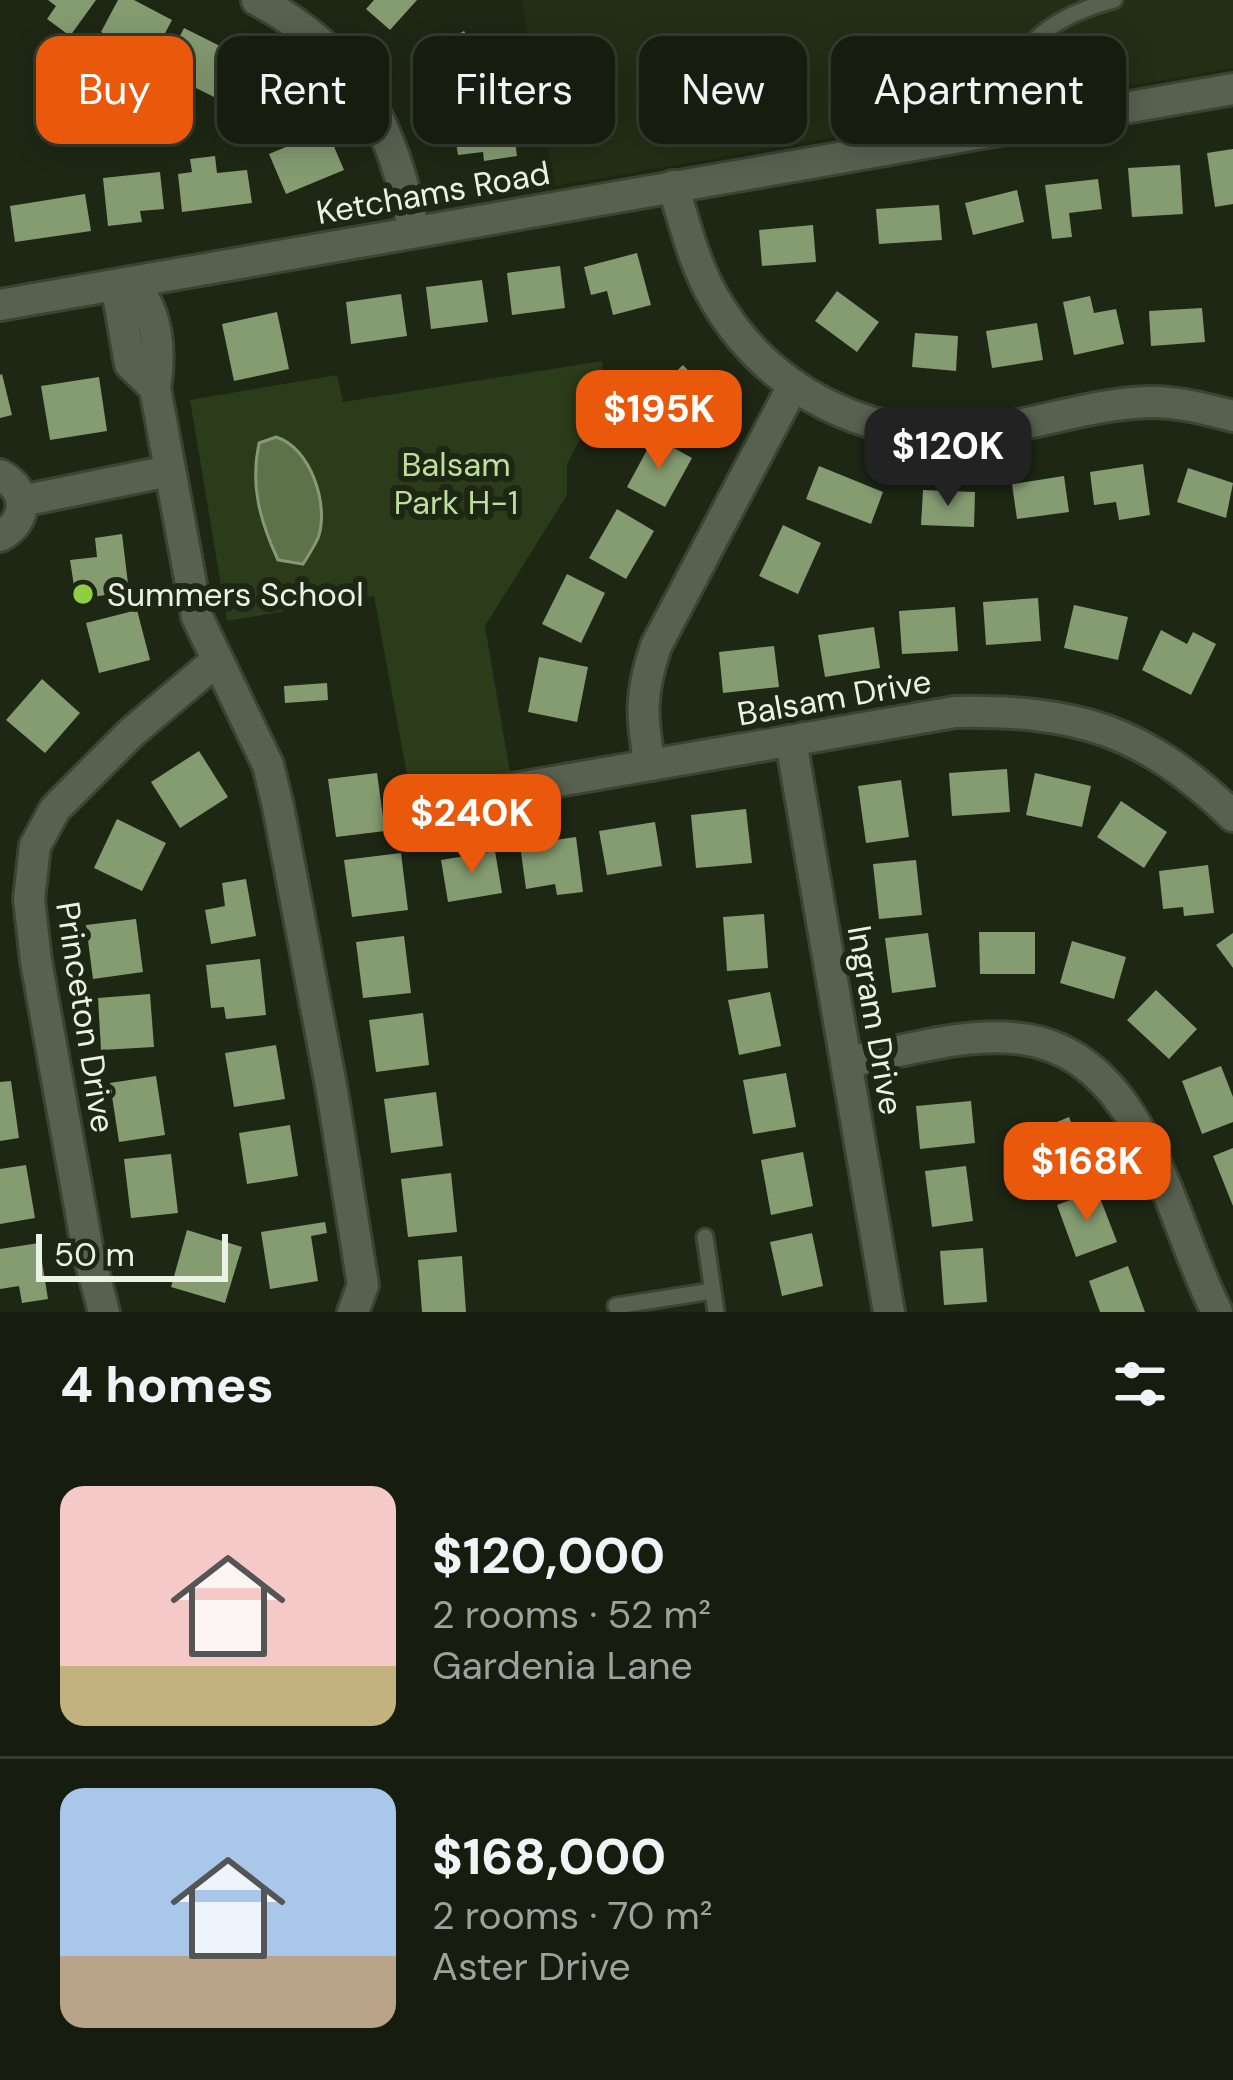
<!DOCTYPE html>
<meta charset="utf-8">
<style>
:root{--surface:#161d0f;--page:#232a1d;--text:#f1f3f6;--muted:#9ea29e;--line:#353b2f;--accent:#ea580c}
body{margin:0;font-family:"DM Sans",sans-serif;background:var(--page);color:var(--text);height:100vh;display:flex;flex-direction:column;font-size:45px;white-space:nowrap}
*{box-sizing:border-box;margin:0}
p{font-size:39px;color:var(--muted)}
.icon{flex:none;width:66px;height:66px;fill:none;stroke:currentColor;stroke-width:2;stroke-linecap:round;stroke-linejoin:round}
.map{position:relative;height:1312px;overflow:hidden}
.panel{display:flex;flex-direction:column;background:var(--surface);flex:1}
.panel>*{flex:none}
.hud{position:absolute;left:36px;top:36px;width:1161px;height:108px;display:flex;gap:24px}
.scale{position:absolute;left:36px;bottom:30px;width:192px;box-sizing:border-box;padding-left:12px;border:6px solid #eaf1e5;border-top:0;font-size:33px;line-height:42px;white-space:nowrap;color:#eaf1e5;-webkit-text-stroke:9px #1e2714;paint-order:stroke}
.price{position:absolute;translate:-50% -102px;padding:0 27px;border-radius:24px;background:var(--accent);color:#fff;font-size:39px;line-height:78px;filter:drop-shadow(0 3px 6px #0008)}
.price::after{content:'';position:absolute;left:50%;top:72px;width:36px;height:27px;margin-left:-18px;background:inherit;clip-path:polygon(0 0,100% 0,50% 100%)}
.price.on{background:#222;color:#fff}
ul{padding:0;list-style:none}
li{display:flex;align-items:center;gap:36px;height:300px;padding:0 60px}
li+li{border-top:3px solid var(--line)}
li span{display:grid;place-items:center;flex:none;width:336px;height:240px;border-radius:24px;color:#555}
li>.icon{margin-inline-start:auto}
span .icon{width:144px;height:144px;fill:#fffc;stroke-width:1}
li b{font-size:51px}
h2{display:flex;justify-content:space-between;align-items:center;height:144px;padding:0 60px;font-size:51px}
.pill{padding:0 42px;border-radius:24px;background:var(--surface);box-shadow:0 6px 30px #0003,0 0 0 3px var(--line);font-size:42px;line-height:108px}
.pill.on{background:var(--accent);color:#fff}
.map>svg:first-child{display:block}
.built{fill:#222f15}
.green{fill:#2b3c1a}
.water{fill:#5d7249;stroke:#879878;stroke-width:3}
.building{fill:#859c71}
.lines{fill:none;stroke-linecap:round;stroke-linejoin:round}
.lane-casing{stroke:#3b4331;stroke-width:21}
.street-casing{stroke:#3b4331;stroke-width:36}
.lane{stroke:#586150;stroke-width:15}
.street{stroke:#586150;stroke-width:30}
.poi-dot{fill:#8fcd42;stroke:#1e2714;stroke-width:4.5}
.labels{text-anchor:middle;stroke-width:12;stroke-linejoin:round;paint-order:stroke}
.street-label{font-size:33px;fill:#eaf1e5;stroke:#1e2714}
.park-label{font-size:33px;fill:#bcdf9c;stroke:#1e2714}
.poi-label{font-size:33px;fill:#eaf1e5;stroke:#1e2714;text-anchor:start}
</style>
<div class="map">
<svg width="1233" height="1312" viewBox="0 0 1233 1312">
<rect width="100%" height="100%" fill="#1e2714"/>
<path class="built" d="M 522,0 L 1233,0 L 1233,68 L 554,186 Z"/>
<path class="green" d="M 602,361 L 605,391 L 567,464 L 567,495 L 485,626 L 513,790 L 413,807 L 374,596 L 227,621 L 190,400 L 337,375 L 343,402 Z"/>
<path class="water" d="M 276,437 C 310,447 330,505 318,538 C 314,547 308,556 303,564 L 278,560 C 260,521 250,486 259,443 Z"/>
<g class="building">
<path d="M 48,0 L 96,0 L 70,36 L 47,19 L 56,6 Z"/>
<path d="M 118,0 L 134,0 L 172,20 L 141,79 L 112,63 L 122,43 L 101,32 Z"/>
<path d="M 374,0 L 417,0 L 390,30 L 366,9 Z"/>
<path d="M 184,28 L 236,54 L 214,97 L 162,71 Z"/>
<path d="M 464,31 L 491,81 L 445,106 L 431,78 L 440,73 L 428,50 Z"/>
<path d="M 258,70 L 301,107 L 273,139 L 230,102 Z"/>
<path d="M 511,110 L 517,156 L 484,161 L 483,152 L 458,155 L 452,118 Z"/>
<path d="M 327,130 L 344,170 L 286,194 L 269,154 Z"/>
<path d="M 1233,149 L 1233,204 L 1215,207 L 1207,153 Z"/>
<path d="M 215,156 L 217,173 L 247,170 L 252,203 L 182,212 L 178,174 L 192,172 L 190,159 Z"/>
<path d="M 1180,165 L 1183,214 L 1132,217 L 1128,168 Z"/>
<path d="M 160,172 L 164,209 L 140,211 L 142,222 L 108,226 L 103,178 Z"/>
<path d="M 1098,179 L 1102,209 L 1069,213 L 1072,237 L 1052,239 L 1045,185 Z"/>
<path d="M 1017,190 L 1024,222 L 973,235 L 965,203 Z"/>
<path d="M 85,194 L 91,231 L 15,242 L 10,206 Z"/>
<path d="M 939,205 L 942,240 L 879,244 L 876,209 Z"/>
<path d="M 813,225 L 816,262 L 762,266 L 759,230 Z"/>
<path d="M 637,253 L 651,305 L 613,315 L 607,291 L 591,295 L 584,267 Z"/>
<path d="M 560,266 L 565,308 L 512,315 L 507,273 Z"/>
<path d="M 482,280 L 488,322 L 431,329 L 426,287 Z"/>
<path d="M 837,291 L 879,322 L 857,352 L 815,321 Z"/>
<path d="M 401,294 L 407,336 L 351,344 L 346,302 Z"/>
<path d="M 1090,296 L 1094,313 L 1116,309 L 1124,344 L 1074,355 L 1063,302 Z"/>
<path d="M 1202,308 L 1205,342 L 1151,346 L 1149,311 Z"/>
<path d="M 277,312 L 289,369 L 234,381 L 222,324 Z"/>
<path d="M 1037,323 L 1043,360 L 992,368 L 986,331 Z"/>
<path d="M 915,333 L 958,336 L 956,371 L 912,367 Z"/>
<path d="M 683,365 L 718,402 L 693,427 L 657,389 Z"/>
<path d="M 2,374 L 12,415 L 0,418 L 0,375 Z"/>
<path d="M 99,377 L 107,431 L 50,440 L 41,386 Z"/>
<path d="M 654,437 L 692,458 L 665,507 L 627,487 Z"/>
<path d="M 1143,464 L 1150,515 L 1119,520 L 1116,502 L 1094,505 L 1090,472 Z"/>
<path d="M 819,466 L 883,492 L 871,524 L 806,499 Z"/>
<path d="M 1188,468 L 1233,483 L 1226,518 L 1177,502 Z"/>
<path d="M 1064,476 L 1069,512 L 1017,519 L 1012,484 Z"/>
<path d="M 923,490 L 975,492 L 974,527 L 921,525 Z"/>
<path d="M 617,509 L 654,531 L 626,579 L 589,558 Z"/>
<path d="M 783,525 L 821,543 L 798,594 L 759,576 Z"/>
<path d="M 122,534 L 129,592 L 76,599 L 70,560 L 97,557 L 95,538 Z"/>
<path d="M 567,574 L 605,593 L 581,643 L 542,624 Z"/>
<path d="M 1038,598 L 1041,641 L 986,645 L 983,602 Z"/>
<path d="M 1074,605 L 1128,617 L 1118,660 L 1064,648 Z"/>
<path d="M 955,607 L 958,651 L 902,654 L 899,611 Z"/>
<path d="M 137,610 L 150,660 L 99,673 L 86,623 Z"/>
<path d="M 874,627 L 880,668 L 825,677 L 818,635 Z"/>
<path d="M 1161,630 L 1187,644 L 1193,632 L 1216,644 L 1191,695 L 1142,670 Z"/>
<path d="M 774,646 L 779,687 L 723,693 L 719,652 Z"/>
<path d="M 539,657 L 588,667 L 577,722 L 528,712 Z"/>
<path d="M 42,679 L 80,713 L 45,753 L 6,720 Z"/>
<path d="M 327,683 L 328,700 L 285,703 L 284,686 Z"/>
<path d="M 199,751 L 228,797 L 180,828 L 151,782 Z"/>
<path d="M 1007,769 L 1010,812 L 952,816 L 949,773 Z"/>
<path d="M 377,773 L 385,831 L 336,837 L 328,779 Z"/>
<path d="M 1035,773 L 1091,786 L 1082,827 L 1026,815 Z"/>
<path d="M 901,780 L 909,837 L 866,843 L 858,786 Z"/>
<path d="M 1121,801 L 1167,832 L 1144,868 L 1097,837 Z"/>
<path d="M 746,809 L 752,863 L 696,868 L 691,815 Z"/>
<path d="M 117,819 L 166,843 L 142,891 L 94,868 Z"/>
<path d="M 655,822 L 662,866 L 607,875 L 599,831 Z"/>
<path d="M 576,837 L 583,892 L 557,895 L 555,884 L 526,889 L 520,845 Z"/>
<path d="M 495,851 L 502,893 L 448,902 L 441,860 Z"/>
<path d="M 401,853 L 408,910 L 352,917 L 344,860 Z"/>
<path d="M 916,860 L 922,915 L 879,919 L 873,864 Z"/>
<path d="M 1208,865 L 1214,913 L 1184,916 L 1183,907 L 1163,909 L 1159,871 Z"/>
<path d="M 246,879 L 256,936 L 211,944 L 205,910 L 225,906 L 222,883 Z"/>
<path d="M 764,914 L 768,968 L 727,971 L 723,917 Z"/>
<path d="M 136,919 L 143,972 L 93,979 L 86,925 Z"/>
<path d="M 979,932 L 1035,932 L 1035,974 L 980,974 Z"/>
<path d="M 928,933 L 936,987 L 892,993 L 885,938 Z"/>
<path d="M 1233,933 L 1233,968 L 1216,945 Z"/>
<path d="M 404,936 L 411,993 L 363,998 L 356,942 Z"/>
<path d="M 1072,941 L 1126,957 L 1114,999 L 1060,983 Z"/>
<path d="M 260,959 L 266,1015 L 226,1019 L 224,1007 L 211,1008 L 206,965 Z"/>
<path d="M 1156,990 L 1197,1029 L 1169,1059 L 1127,1020 Z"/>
<path d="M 770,992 L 781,1046 L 739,1055 L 728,1000 Z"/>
<path d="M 150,994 L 154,1047 L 101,1050 L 98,998 Z"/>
<path d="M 423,1013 L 429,1065 L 376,1072 L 369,1020 Z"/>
<path d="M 276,1045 L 285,1099 L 234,1107 L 225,1053 Z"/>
<path d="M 1221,1066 L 1233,1097 L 1233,1122 L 1202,1134 L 1182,1081 Z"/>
<path d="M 786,1073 L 796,1127 L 753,1134 L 743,1080 Z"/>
<path d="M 156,1076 L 165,1135 L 119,1142 L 110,1083 Z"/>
<path d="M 11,1081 L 19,1138 L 0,1141 L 0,1082 Z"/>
<path d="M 436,1092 L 443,1146 L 391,1153 L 384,1099 Z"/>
<path d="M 971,1101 L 975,1143 L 920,1149 L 916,1106 Z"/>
<path d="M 1069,1117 L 1090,1168 L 1051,1184 L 1030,1133 Z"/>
<path d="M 290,1125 L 298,1176 L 247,1184 L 239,1133 Z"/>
<path d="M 1233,1148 L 1233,1206 L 1213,1156 Z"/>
<path d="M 803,1152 L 813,1206 L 771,1215 L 761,1160 Z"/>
<path d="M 171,1154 L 178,1213 L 131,1218 L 124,1159 Z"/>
<path d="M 26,1165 L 35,1218 L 0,1224 L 0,1169 Z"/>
<path d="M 966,1166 L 973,1221 L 932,1227 L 925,1171 Z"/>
<path d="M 451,1173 L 457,1232 L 408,1237 L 401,1179 Z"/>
<path d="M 1097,1190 L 1117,1242 L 1076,1257 L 1057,1205 Z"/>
<path d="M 325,1222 L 327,1233 L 311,1236 L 318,1281 L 270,1289 L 261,1232 Z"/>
<path d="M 187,1230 L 242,1247 L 225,1303 L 171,1287 Z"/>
<path d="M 812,1233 L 823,1286 L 782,1296 L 770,1242 Z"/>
<path d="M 39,1243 L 48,1299 L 22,1303 L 19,1286 L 0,1289 L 0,1249 Z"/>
<path d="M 983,1248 L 987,1302 L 944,1305 L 940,1251 Z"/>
<path d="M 462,1256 L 466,1312 L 422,1312 L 418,1260 Z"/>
<path d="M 1128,1266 L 1145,1312 L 1100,1312 L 1089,1281 Z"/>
</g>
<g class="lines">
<g class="lane-casing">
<g id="lane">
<path d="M 1013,127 C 1013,112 1010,93 1013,79 C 1025,32 1072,11 1114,0"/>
<path d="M 705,1237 L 716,1312"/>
<path d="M 616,1306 L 712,1291"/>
</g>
</g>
<g class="street-casing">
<g id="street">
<path d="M 257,0 C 358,53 392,125 414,232"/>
<path d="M 673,186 C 685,224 694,264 714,298 C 768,392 871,443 978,432 C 1036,425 1094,403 1151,402 C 1179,402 1206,409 1233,416"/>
<path d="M 0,305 L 1233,89"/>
<path d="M 155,388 L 130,364 L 119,300 L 131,282 C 158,310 161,350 155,388 L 197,617 L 268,765 L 278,806 L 332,1091 L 363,1285 L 353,1312"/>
<path d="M 0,475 C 28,489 29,521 0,536"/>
<path d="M 22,501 L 169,471"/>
<path d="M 791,741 L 889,1312"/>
<path d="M 650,765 C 641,717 640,693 656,646 L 793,386"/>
<path d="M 421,805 L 955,712 C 1078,710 1144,730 1233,816"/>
<path d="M 847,1062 C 902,1052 966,1031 1022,1039 C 1146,1055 1169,1220 1217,1312"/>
<path d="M 104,1312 L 88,1252 L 36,961 L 29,899 L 35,846 L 55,809 L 131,733 L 215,662"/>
</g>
</g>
<use href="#lane" class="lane"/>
<use href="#street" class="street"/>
</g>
<circle class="poi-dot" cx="83" cy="594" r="12"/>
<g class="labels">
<g class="street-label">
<text transform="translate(433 192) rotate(-10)" y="12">Ketchams Road</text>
<text transform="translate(834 697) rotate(-10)" y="12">Balsam Drive</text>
<text transform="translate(86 1017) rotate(81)" y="12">Princeton Drive</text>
<text transform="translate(876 1020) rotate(80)" y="12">Ingram Drive</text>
</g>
<g class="park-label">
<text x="456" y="476">Balsam<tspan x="456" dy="38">Park H-1</tspan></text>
</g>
<g class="poi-label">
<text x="107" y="606">Summers School</text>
</g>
</g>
</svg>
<div class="scale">50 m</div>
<b class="price" style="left:659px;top:472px">$195K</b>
<b class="price on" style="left:948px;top:509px">$120K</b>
<b class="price" style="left:472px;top:876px">$240K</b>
<b class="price" style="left:1087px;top:1224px">$168K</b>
<div class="hud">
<a class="pill on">Buy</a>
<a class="pill">Rent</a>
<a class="pill">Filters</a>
<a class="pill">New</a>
<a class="pill">Apartment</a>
</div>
</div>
<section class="panel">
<h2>4 homes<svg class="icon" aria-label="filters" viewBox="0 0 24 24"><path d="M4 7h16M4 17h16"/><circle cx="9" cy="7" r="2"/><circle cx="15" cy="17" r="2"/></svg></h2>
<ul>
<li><span style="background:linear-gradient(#f6c9c9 75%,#c2b280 0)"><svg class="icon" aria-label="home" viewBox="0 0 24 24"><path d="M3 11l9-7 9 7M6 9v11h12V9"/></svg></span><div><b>$120,000</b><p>2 rooms · 52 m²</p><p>Gardenia Lane</p></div></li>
<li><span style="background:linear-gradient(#a9c7e8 70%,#b9a48a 0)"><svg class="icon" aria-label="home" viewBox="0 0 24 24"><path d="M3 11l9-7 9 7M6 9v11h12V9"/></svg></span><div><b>$168,000</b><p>2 rooms · 70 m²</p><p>Aster Drive</p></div></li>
</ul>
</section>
